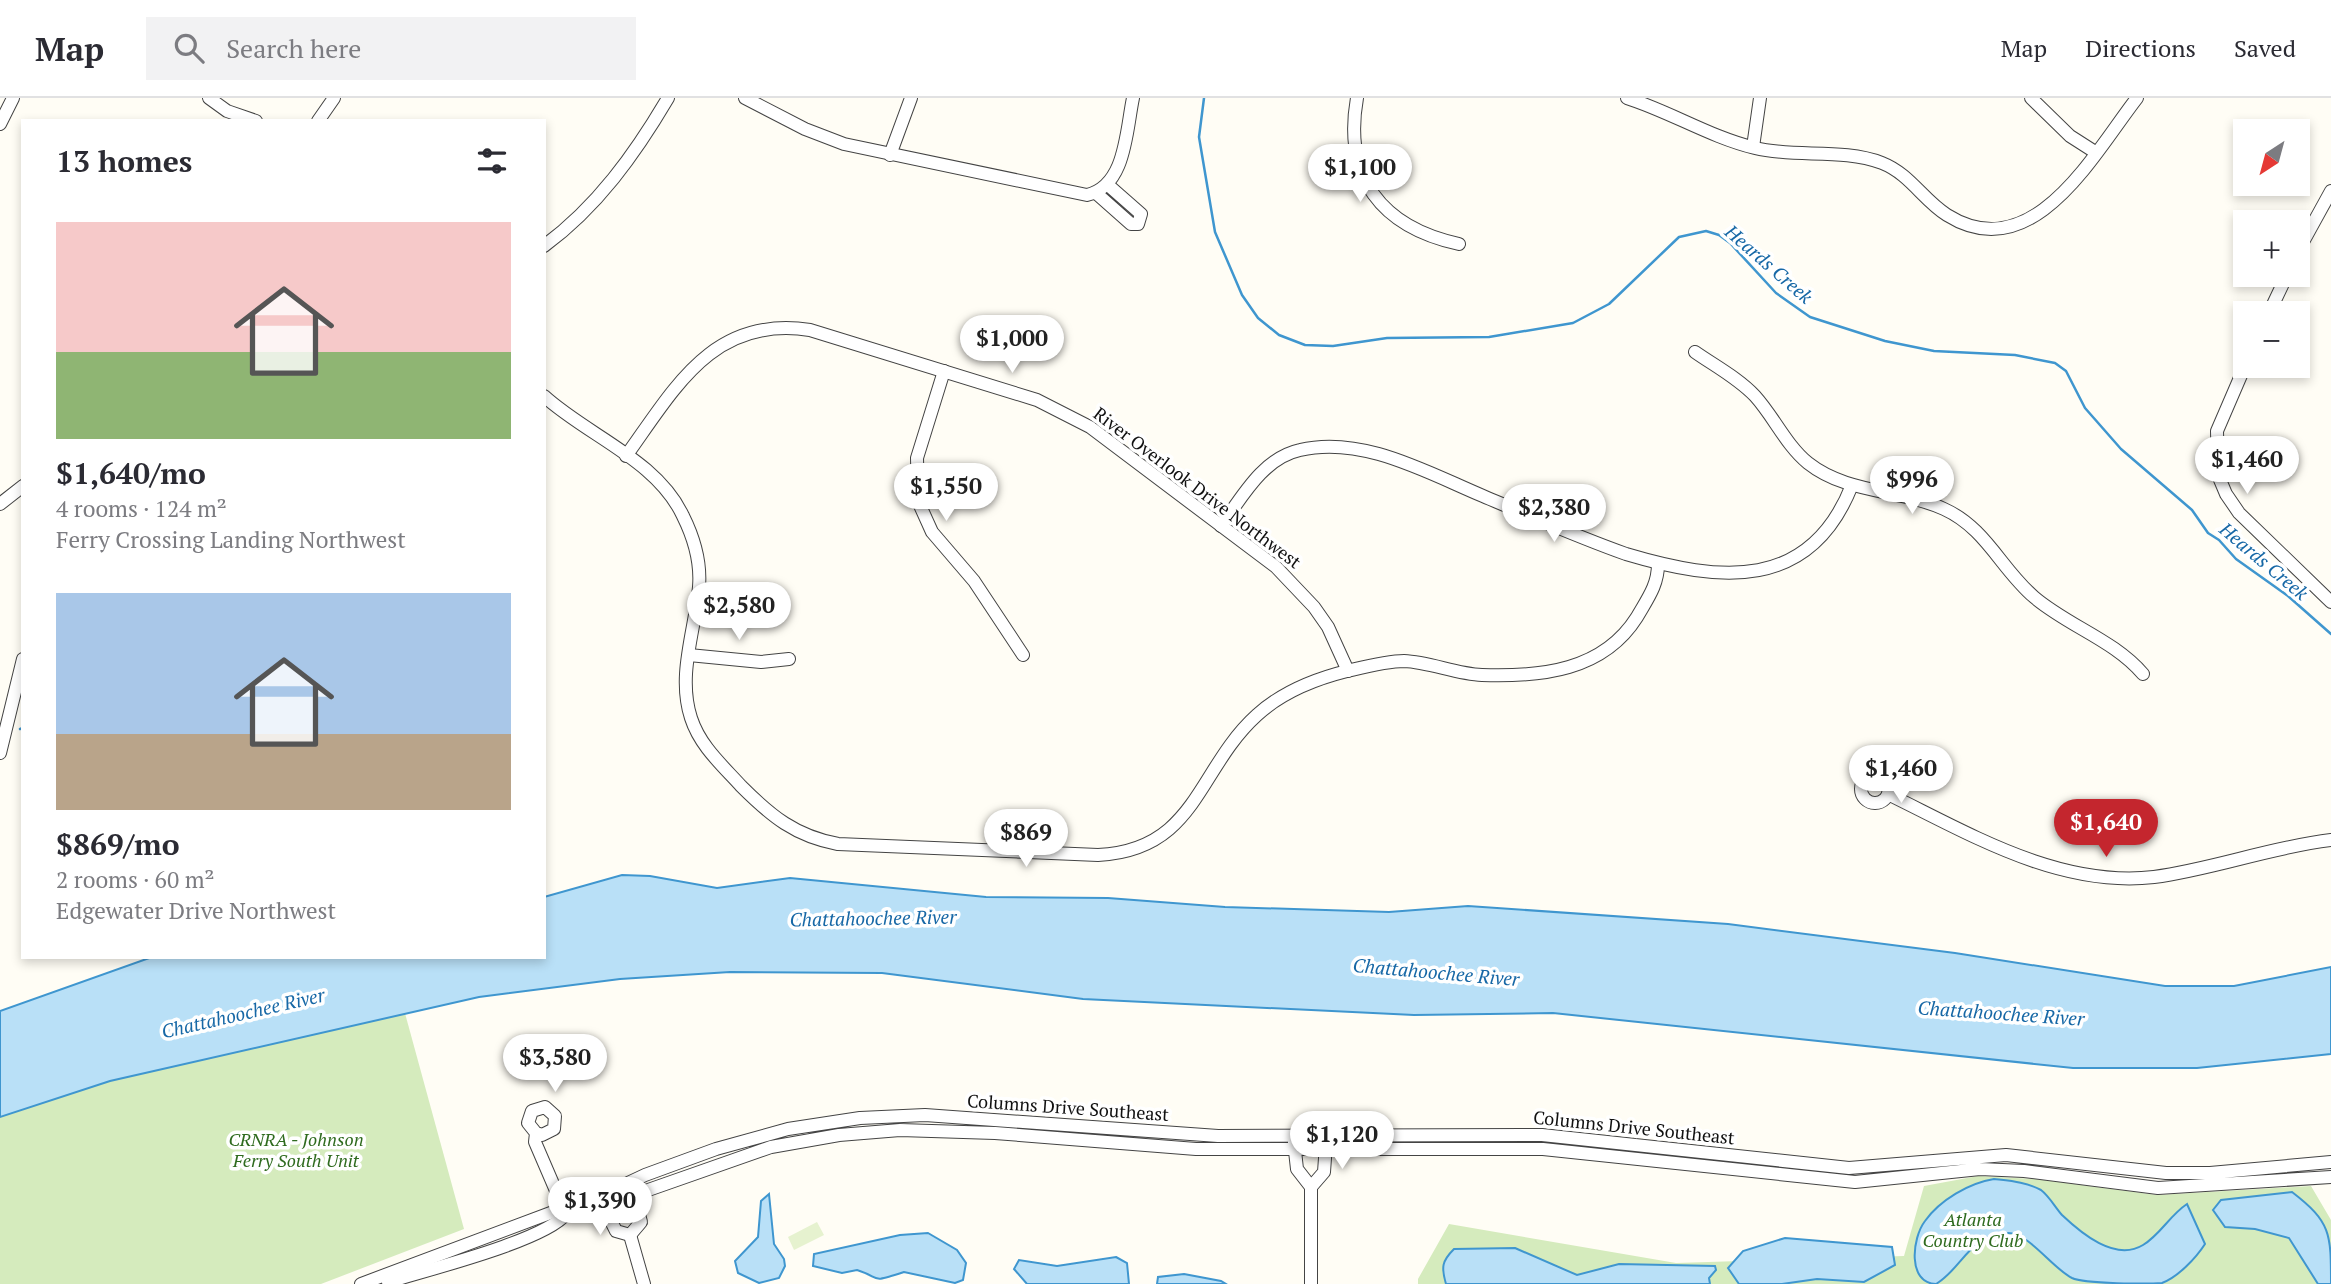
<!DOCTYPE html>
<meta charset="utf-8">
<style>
:root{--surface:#fff;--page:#f2f2f3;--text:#2b2b33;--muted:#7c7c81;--line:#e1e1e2;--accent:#c4262e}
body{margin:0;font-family:"PT Serif",serif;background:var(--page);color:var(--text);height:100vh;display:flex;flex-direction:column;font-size:26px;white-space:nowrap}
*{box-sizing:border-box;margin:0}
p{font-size:23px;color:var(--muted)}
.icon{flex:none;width:38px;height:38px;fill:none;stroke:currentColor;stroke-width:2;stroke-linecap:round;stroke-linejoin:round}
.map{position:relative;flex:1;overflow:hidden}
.panel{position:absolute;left:21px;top:21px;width:525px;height:840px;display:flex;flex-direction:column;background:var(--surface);border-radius:0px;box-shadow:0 4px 10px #0003}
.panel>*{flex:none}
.needle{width:46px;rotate:216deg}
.tools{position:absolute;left:2233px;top:21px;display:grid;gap:14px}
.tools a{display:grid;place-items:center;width:77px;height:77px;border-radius:0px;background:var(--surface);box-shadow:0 4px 10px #0003;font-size:35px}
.price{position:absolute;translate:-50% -60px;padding:0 16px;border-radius:24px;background:#fff;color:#222;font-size:23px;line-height:46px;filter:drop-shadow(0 2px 4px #0008)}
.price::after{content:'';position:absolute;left:50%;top:42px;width:21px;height:16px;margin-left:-10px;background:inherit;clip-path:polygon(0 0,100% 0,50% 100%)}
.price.selected{background:var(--accent);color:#fff}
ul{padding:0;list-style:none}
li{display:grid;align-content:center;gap:14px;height:371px;padding:0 35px}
li span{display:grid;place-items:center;height:217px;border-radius:0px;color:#555}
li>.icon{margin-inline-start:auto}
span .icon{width:126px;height:126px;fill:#fffc;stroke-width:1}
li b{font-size:30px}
h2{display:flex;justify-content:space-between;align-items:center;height:84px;padding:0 35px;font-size:30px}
header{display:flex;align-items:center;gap:42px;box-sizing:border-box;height:98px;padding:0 35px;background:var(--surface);border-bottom:2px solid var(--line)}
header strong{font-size:33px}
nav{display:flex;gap:38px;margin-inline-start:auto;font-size:24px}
.search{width:490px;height:63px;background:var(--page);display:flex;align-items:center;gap:18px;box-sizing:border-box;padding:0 24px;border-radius:0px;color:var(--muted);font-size:26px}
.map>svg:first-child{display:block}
.green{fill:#d5ebbd}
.pitch{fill:#e6f2cf}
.water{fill:#b9e0f7;stroke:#3f96cf;stroke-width:2}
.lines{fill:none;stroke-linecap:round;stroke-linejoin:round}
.stream{stroke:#3f96cf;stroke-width:2.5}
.minor-casing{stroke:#444;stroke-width:14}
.minor{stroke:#fff;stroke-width:12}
.labels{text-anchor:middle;stroke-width:7;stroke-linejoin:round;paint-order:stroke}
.street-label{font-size:18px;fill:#111;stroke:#fff}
.park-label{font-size:18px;font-style:italic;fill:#2f6b1f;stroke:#fff}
.water-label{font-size:19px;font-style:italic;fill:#1768a6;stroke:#fff}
</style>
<header>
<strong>Map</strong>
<div class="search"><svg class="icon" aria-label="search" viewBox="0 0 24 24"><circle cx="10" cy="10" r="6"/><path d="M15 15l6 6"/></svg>Search here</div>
<nav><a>Map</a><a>Directions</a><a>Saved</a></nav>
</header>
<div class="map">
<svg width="2331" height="1186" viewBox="0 0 2331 1186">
<rect width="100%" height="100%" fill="#fffdf5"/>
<g class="green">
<path d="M 403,908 L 464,1131 L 321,1186 L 0,1186 L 0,1004 Z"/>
<path d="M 1978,1078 L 2036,1081 L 2157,1097 L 2311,1088 L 2331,1122 L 2331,1186 L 1418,1186 L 1418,1181 L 1449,1126 L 1676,1165 L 1904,1158 L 1924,1088 Z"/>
</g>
<path class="pitch" d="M 817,1124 L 824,1137 L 794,1152 L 788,1139 Z"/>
<g class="water">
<path d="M 622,777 L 650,778 L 717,790 L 790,780 L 986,799 L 1108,800 L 1225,809 L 1389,814 L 1468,808 L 1728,826 L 1955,855 L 2165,888 L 2234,888 L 2331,869 L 2331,956 L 2197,970 L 2073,970 L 1553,915 L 1414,917 L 1083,901 L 882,875 L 730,874 L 620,881 L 479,899 L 110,983 L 0,1019 L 0,913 L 152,859 L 544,859 L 544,799 Z"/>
<path d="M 1994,1081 C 2011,1083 2026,1084 2041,1092 C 2049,1098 2055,1109 2062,1117 C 2081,1135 2115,1164 2143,1147 C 2160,1137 2170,1117 2187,1106 L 2205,1146 C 2196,1160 2178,1179 2162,1185 C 2149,1186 2085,1186 2072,1180 C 2052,1170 2029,1135 2008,1135 C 1970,1135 1963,1170 1936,1186 C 1907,1185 1912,1140 1925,1123 C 1940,1102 1969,1085 1994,1081 Z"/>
<path d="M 2292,1094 C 2331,1124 2331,1135 2331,1186 L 2318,1186 L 2289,1140 L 2255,1131 L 2225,1129 L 2213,1112 L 2221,1102 Z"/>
<path d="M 769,1096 L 774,1146 L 784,1161 L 785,1168 L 779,1180 L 759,1185 L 738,1175 L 735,1163 L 758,1139 L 761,1103 Z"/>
<path d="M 928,1135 L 957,1152 L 966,1165 L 963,1182 L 955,1185 L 904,1174 C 867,1186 883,1180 857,1172 L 842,1175 L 813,1168 L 814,1156 L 900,1137 Z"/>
<path d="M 1785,1140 L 1892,1149 L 1895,1167 L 1864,1184 L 1817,1181 L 1782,1186 L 1739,1186 L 1728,1170 L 1743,1153 Z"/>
<path d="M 1515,1150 L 1577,1177 L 1619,1166 L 1715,1168 L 1716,1172 L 1709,1180 L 1710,1186 L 1446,1186 C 1441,1169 1442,1163 1454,1151 Z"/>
<path d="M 1116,1159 L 1127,1165 L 1129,1186 L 1027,1186 L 1014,1171 L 1019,1162 L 1057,1168 Z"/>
<path d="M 1184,1176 L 1221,1183 L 1226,1186 L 1157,1186 L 1158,1179 Z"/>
</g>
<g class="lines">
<g class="stream">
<path d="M 1204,0 L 1199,39 L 1215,134 L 1242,197 L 1258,220 L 1279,237 L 1305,247 L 1333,248 L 1387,240 L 1489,239 L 1573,225 L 1609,206 L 1679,139 L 1706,133 L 1719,137 L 1730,145 L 1776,195 L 1810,219 L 1885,243 L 1934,253 L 2015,257 L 2055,265 L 2066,273 L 2085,310 L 2121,351 L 2192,412 L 2208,435 L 2219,442 L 2236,461 L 2288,498 L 2331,536"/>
<path d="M 20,631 L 23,630"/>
</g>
<g class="minor-casing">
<g id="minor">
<path d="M 209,0 L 227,13 L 256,23"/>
<path d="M 745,0 L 805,31 L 844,46 L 1087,97 C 1126,88 1126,33 1133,0"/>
<path d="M 1357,0 C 1343,79 1381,129 1459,146"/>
<path d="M 1627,0 C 1671,14 1710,39 1755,50 C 1796,60 1842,50 1882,65 C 1910,76 1923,102 1947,117 C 2033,171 2094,55 2137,0"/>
<path d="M 2031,0 L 2070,38 L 2095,54"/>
<path d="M 318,23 L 334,0"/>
<path d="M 0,26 L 13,0"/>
<path d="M 1753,49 L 1760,0"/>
<path d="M 890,57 L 911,0"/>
<path d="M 1096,95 L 1131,126 L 1138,126 L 1141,116 L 1108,87"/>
<path d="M 544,148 C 597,109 635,56 668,0"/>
<path d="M 2298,153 L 2331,93"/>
<path d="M 2269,215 L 2287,177"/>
<path d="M 1695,254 C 1715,268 1738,280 1755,298 C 1774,319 1786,347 1808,365 C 1847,396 1900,391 1944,411 C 1986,430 2001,471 2034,499 C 2068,528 2114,542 2143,576"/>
<path d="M 2245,268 L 2217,333 L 2218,377 L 2226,396 L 2239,415 L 2331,504"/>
<path d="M 944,273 L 917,360 L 918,403 L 932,434 L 974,483 L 1023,557"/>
<path d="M 544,298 C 588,338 657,362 683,418 C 694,440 701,465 699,489 C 695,533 677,577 691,620 C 700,648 722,667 741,688 C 771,718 795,738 838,746 L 1098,757 C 1197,752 1197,671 1257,617 C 1281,595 1315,581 1347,573 C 1364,569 1387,563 1404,563 C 1430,564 1456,576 1482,577 C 1541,579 1603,573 1637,519 C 1648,500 1658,487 1658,466"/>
<path d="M 626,358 C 675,290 713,217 810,232 L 1037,302 L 1090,329 L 1276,469 L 1314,509 L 1328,529 L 1348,573"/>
<path d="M 0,406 L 23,388"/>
<path d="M 1221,428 C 1242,399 1263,360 1300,352 C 1362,337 1428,375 1483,398 C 1530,418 1578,439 1626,456 C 1720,484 1810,494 1852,387"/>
<path d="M 689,557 L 761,564 L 789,561"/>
<path d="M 0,655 L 23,561"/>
<circle cx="1875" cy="691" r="14"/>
<path d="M 1888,696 C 1970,736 2059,790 2154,779 C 2214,771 2271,749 2331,742"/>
<path d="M 536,1035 L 542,1037 L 554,1031 L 555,1018 L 545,1009 L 532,1013 L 528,1025 L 536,1035 L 535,1044 L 566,1116"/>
<path d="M 1294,1044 L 1297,1071 L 1311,1089 L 1311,1186"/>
<path d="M 2331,1064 L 2210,1075 L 2166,1075 L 2006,1057 L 1849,1070 L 1542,1037 L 1218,1038 L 925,1017 L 860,1020 L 788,1031 L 716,1051 L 645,1077 L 628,1085 L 612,1099 L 634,1097 L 771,1049 L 839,1037 L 900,1032 L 995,1035 L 1196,1051 L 1543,1051 L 1855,1084 L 1980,1071 L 2024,1073 L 2158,1090 L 2331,1079"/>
<path d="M 1311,1089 L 1324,1074 L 1326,1046"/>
<path d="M 601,1103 L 616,1133 L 630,1137"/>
<path d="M 630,1137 L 644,1186"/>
<path d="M 630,1137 L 641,1124 L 634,1097"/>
<path d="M 388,1184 C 426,1172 544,1143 566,1116"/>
<path d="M 361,1186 L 553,1114 L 566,1116 L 612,1099"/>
</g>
</g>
<use href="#minor" class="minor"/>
</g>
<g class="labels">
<g class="street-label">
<text transform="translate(1197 390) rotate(37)" y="6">River Overlook Drive Northwest</text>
<text transform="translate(1068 1010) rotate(4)" y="6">Columns Drive Southeast</text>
<text transform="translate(1634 1030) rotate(6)" y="6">Columns Drive Southeast</text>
</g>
<g class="park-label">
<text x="296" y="1048">CRNRA - Johnson<tspan x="296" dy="21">Ferry South Unit</tspan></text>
<text x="1973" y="1128">Atlanta<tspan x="1973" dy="21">Country Club</tspan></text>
</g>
<g class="water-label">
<text transform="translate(1769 166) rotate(41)" y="7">Heards Creek</text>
<text transform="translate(2264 463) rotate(40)" y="7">Heards Creek</text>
<text transform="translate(873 820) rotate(-1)" y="7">Chattahoochee River</text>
<text transform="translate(1436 874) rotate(5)" y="7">Chattahoochee River</text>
<text transform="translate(243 915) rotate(-13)" y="7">Chattahoochee River</text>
<text transform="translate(2001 915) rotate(4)" y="7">Chattahoochee River</text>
</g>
</g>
</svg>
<div class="tools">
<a><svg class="needle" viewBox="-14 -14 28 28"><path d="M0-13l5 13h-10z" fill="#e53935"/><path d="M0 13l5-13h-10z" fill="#7c7c81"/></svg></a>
<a>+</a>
<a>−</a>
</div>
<b class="price" style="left:1360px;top:106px">$1,100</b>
<b class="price" style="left:1012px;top:277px">$1,000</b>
<b class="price" style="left:2247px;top:398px">$1,460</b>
<b class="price" style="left:1912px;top:418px">$996</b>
<b class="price" style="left:946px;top:425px">$1,550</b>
<b class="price" style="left:1554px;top:446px">$2,380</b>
<b class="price" style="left:739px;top:544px">$2,580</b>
<b class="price" style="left:1901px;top:707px">$1,460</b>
<b class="price selected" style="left:2106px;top:761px">$1,640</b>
<b class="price" style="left:1026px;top:771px">$869</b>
<b class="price" style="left:555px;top:996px">$3,580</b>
<b class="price" style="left:1342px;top:1073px">$1,120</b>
<b class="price" style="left:600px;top:1139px">$1,390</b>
<section class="panel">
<h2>13 homes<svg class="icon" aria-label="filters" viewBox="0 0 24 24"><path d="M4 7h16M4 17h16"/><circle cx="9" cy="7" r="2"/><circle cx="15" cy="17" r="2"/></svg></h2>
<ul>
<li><span style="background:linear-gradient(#f6c9c9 60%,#8fb573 0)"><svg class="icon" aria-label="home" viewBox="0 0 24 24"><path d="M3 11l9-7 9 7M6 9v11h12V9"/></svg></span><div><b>$1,640/mo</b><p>4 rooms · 124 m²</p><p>Ferry Crossing Landing Northwest</p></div></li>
<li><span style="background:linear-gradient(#a9c7e8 65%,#b9a48a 0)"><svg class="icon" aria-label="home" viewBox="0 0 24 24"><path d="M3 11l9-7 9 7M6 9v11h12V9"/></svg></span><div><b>$869/mo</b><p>2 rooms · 60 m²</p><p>Edgewater Drive Northwest</p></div></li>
</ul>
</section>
</div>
